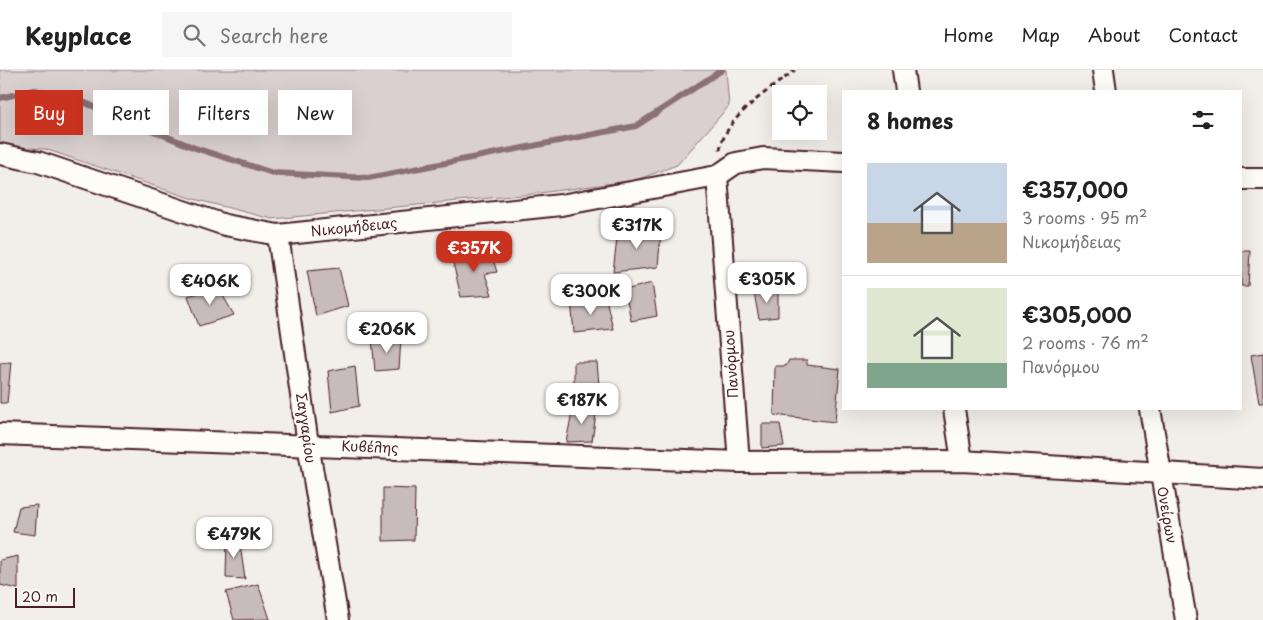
<!DOCTYPE html>
<meta charset="utf-8">
<style>
:root{--surface:#fff;--page:#f6f6f6;--text:#222;--muted:#767676;--line:#e0e0e0;--accent:#c8321e}
body{margin:0;font-family:"Playpen Sans",sans-serif;background:var(--page);color:var(--text);height:100vh;display:flex;flex-direction:column;font-size:19px;white-space:nowrap}
*{box-sizing:border-box;margin:0}
p{font-size:16px;color:var(--muted)}
.icon{flex:none;width:28px;height:28px;fill:none;stroke:currentColor;stroke-width:2;stroke-linecap:round;stroke-linejoin:round}
.map{position:relative;flex:1;overflow:hidden}
.drawer{position:absolute;left:842px;top:20px;width:400px;height:320px;display:flex;flex-direction:column;background:var(--surface);border-radius:0px;box-shadow:0 5px 20px #0002}
.drawer>*{flex:none}
.banner{position:absolute;left:15px;top:20px;width:475px;height:45px;display:flex;gap:10px}
.fabs{position:absolute;left:772px;top:15px;display:grid;gap:10px}
.fabs a{display:grid;place-items:center;width:55px;height:55px;border-radius:0px;background:var(--surface);box-shadow:0 5px 20px #0002;font-size:25px}
.scale{position:absolute;left:15px;bottom:12px;width:60px;box-sizing:border-box;padding-left:5px;border:2px solid #4a1f2b;border-top:0;font-size:14px;line-height:18px;white-space:nowrap;color:#4a1f2b;-webkit-text-stroke:4px #fdfcf7;paint-order:stroke}
.price{position:absolute;translate:-50% -42px;padding:0 11px;border-radius:10px;background:#fff;color:#222;font-size:16px;line-height:32px;filter:drop-shadow(0 1px 2px #0008)}
.price::after{content:'';position:absolute;left:50%;top:30px;width:15px;height:11px;margin-left:-8px;background:inherit;clip-path:polygon(0 0,100% 0,50% 100%)}
.price.on{background:var(--accent);color:#fff}
ul{padding:0;list-style:none}
li{display:flex;align-items:center;gap:15px;height:125px;padding:0 25px}
li+li{border-top:1px solid var(--line)}
li span{display:grid;place-items:center;flex:none;width:140px;height:100px;border-radius:0px;color:#555}
li>.icon{margin-inline-start:auto}
span .icon{width:60px;height:60px;fill:#fffc;stroke-width:1}
li b{font-size:21px}
h2{display:flex;justify-content:space-between;align-items:center;height:60px;padding:0 25px;font-size:21px}
.pill{padding:0 18px;border-radius:0px;background:var(--surface);box-shadow:0 5px 20px #0002;font-size:18px;line-height:45px}
.pill.on{background:var(--accent);color:#fff}
header{display:flex;align-items:center;gap:30px;box-sizing:border-box;height:70px;padding:0 25px;background:var(--surface);border-bottom:1px solid var(--line)}
header strong{font-size:24px}
nav{display:flex;gap:28px;margin-inline-start:auto;font-size:18px}
.search{width:350px;height:45px;background:var(--page);display:flex;align-items:center;gap:12px;box-sizing:border-box;padding:0 18px;border-radius:0px;color:var(--muted);font-size:19px}
.map>svg:first-child{display:block}
.green{fill:#d9d0cf;stroke:#92787d}
.lines{fill:none;stroke-linecap:round;stroke-linejoin:round}
.stream{stroke:#8b6f75;stroke-width:6}
.building{fill:#c8bbbb;stroke:#4a1f2b}
.minor-casing{stroke:#4a1f2b;stroke-width:24}
.path{stroke:#4a1f2b;stroke-width:3;stroke-dasharray:5 4;stroke-linecap:butt}
.minor{stroke:#fdfcf7;stroke-width:20}
.labels{text-anchor:middle;stroke-width:4;stroke-linejoin:round;paint-order:stroke}
.street-label{font-size:14px;fill:#4a1f2b;stroke:#fdfcf7}
</style>
<header>
<strong>Keyplace</strong>
<div class="search"><svg class="icon" aria-label="search" viewBox="0 0 24 24"><circle cx="10" cy="10" r="6"/><path d="M15 15l6 6"/></svg>Search here</div>
<nav><a>Home</a><a>Map</a><a>About</a><a>Contact</a></nav>
</header>
<div class="map">
<svg width="1263" height="550" viewBox="0 0 1263 550">
<rect width="100%" height="100%" fill="#f2efeb"/>
<filter id="ink" filterUnits="userSpaceOnUse"><feTurbulence type="fractalNoise" baseFrequency=".02" numOctaves="2"/><feDisplacementMap in="SourceGraphic" scale="10" xChannelSelector="R" yChannelSelector="G"/><feConvolveMatrix kernelMatrix="1 2 1 2 8 2 1 2 1" color-interpolation-filters="sRGB"/></filter>
<g filter="url(#ink)">
<path class="green" d="M 0,0 L 726,0 L 729,36 L 677,95 L 636,110 L 532,124 L 272,149 L 190,128 L 45,79 L 0,76 Z"/>
<g class="lines">
<path class="stream" d="M 0,28 L 35,20 L 78,30 L 195,78 L 273,103 L 368,108 L 636,56 L 722,0"/>
</g>
<g class="building">
<path d="M 618,160 L 661,161 L 658,197 L 613,202 Z"/>
<path d="M 489,177 L 497,202 L 485,204 L 492,225 L 461,227 L 452,188 Z"/>
<path d="M 1241,181 L 1250,181 L 1248,216 L 1241,216 Z"/>
<path d="M 339,198 L 348,236 L 316,246 L 307,201 Z"/>
<path d="M 652,213 L 657,246 L 631,251 L 625,220 Z"/>
<path d="M 218,217 L 234,245 L 199,256 L 188,226 Z"/>
<path d="M 778,219 L 778,247 L 759,249 L 754,223 Z"/>
<path d="M 606,229 L 613,259 L 574,263 L 571,230 Z"/>
<path d="M 401,268 L 399,299 L 375,301 L 372,269 Z"/>
<path d="M 1263,283 L 1263,333 L 1259,333 L 1251,285 Z"/>
<path d="M 789,290 L 807,290 L 807,295 L 840,299 L 835,352 L 774,345 L 775,296 L 786,296 Z"/>
<path d="M 11,292 L 7,333 L 0,333 L 0,293 Z"/>
<path d="M 574,292 L 597,292 L 600,327 L 574,328 Z"/>
<path d="M 355,296 L 359,336 L 332,342 L 328,301 Z"/>
<path d="M 597,337 L 592,371 L 566,372 L 573,338 Z"/>
<path d="M 762,354 L 780,354 L 784,376 L 762,378 Z"/>
<path d="M 383,418 L 415,419 L 414,470 L 383,471 Z"/>
<path d="M 37,435 L 35,465 L 13,462 L 19,437 Z"/>
<path d="M 227,467 L 239,467 L 245,509 L 226,508 Z"/>
<path d="M 18,486 L 18,519 L 0,515 L 0,490 Z"/>
<path d="M 258,514 L 270,549 L 234,550 L 226,522 Z"/>
</g>
<g class="lines">
<g class="minor-casing">
<g id="minor">
<path d="M 903,0 L 906,21"/>
<path d="M 1103,0 L 1106,21"/>
<path d="M 0,84 L 38,92 L 225,155 L 278,165 L 561,135 L 717,106 L 736,93 L 763,88 L 844,92"/>
<path d="M 717,106 L 739,392"/>
<path d="M 1241,109 L 1263,109"/>
<path d="M 278,165 L 308,374 L 338,550"/>
<path d="M 954,339 L 962,391"/>
<path d="M 1150,339 L 1186,550"/>
<path d="M 0,364 L 739,392 L 962,391 L 1263,409"/>
</g>
</g>
<path class="path" d="M 720,80 C 726,45 769,21 795,0"/>
<use href="#minor" class="minor"/>
</g>
</g>
<g class="labels">
<g class="street-label">
<text transform="translate(354 157) rotate(-6)" y="5">Νικομήδειας</text>
<text transform="translate(731 294) rotate(-94)" y="5">Πανόρμου</text>
<text transform="translate(306 358) rotate(82)" y="5">Σαγγαρίου</text>
<text transform="translate(370 377) rotate(2)" y="5">Κυβέλης</text>
<text transform="translate(1167 445) rotate(80)" y="5">Ονείρων</text>
</g>
</g>
</svg>
<div class="fabs">
<a><svg class="icon" aria-label="locate" viewBox="0 0 24 24"><circle cx="12" cy="12" r="6"/><path d="M12 2v4M12 18v4M2 12h4M18 12h4"/></svg></a>
</div>
<div class="scale">20 m</div>
<b class="price" style="left:637px;top:180px">€317K</b>
<b class="price on" style="left:474px;top:203px">€357K</b>
<b class="price" style="left:767px;top:234px">€305K</b>
<b class="price" style="left:210px;top:236px">€406K</b>
<b class="price" style="left:591px;top:246px">€300K</b>
<b class="price" style="left:387px;top:284px">€206K</b>
<b class="price" style="left:582px;top:355px">€187K</b>
<b class="price" style="left:234px;top:489px">€479K</b>
<div class="banner">
<a class="pill on">Buy</a>
<a class="pill">Rent</a>
<a class="pill">Filters</a>
<a class="pill">New</a>
</div>
<section class="drawer">
<h2>8 homes<svg class="icon" aria-label="filters" viewBox="0 0 24 24"><path d="M4 7h16M4 17h16"/><circle cx="9" cy="7" r="2"/><circle cx="15" cy="17" r="2"/></svg></h2>
<ul>
<li><span style="background:linear-gradient(#c9d6e8 60%,#b9a48a 0)"><svg class="icon" aria-label="home" viewBox="0 0 24 24"><path d="M3 11l9-7 9 7M6 9v11h12V9"/></svg></span><div><b>€357,000</b><p>3 rooms · 95 m²</p><p>Νικομήδειας</p></div></li>
<li><span style="background:linear-gradient(#dfe7d0 75%,#7fa58c 0)"><svg class="icon" aria-label="home" viewBox="0 0 24 24"><path d="M3 11l9-7 9 7M6 9v11h12V9"/></svg></span><div><b>€305,000</b><p>2 rooms · 76 m²</p><p>Πανόρμου</p></div></li>
</ul>
</section>
</div>
